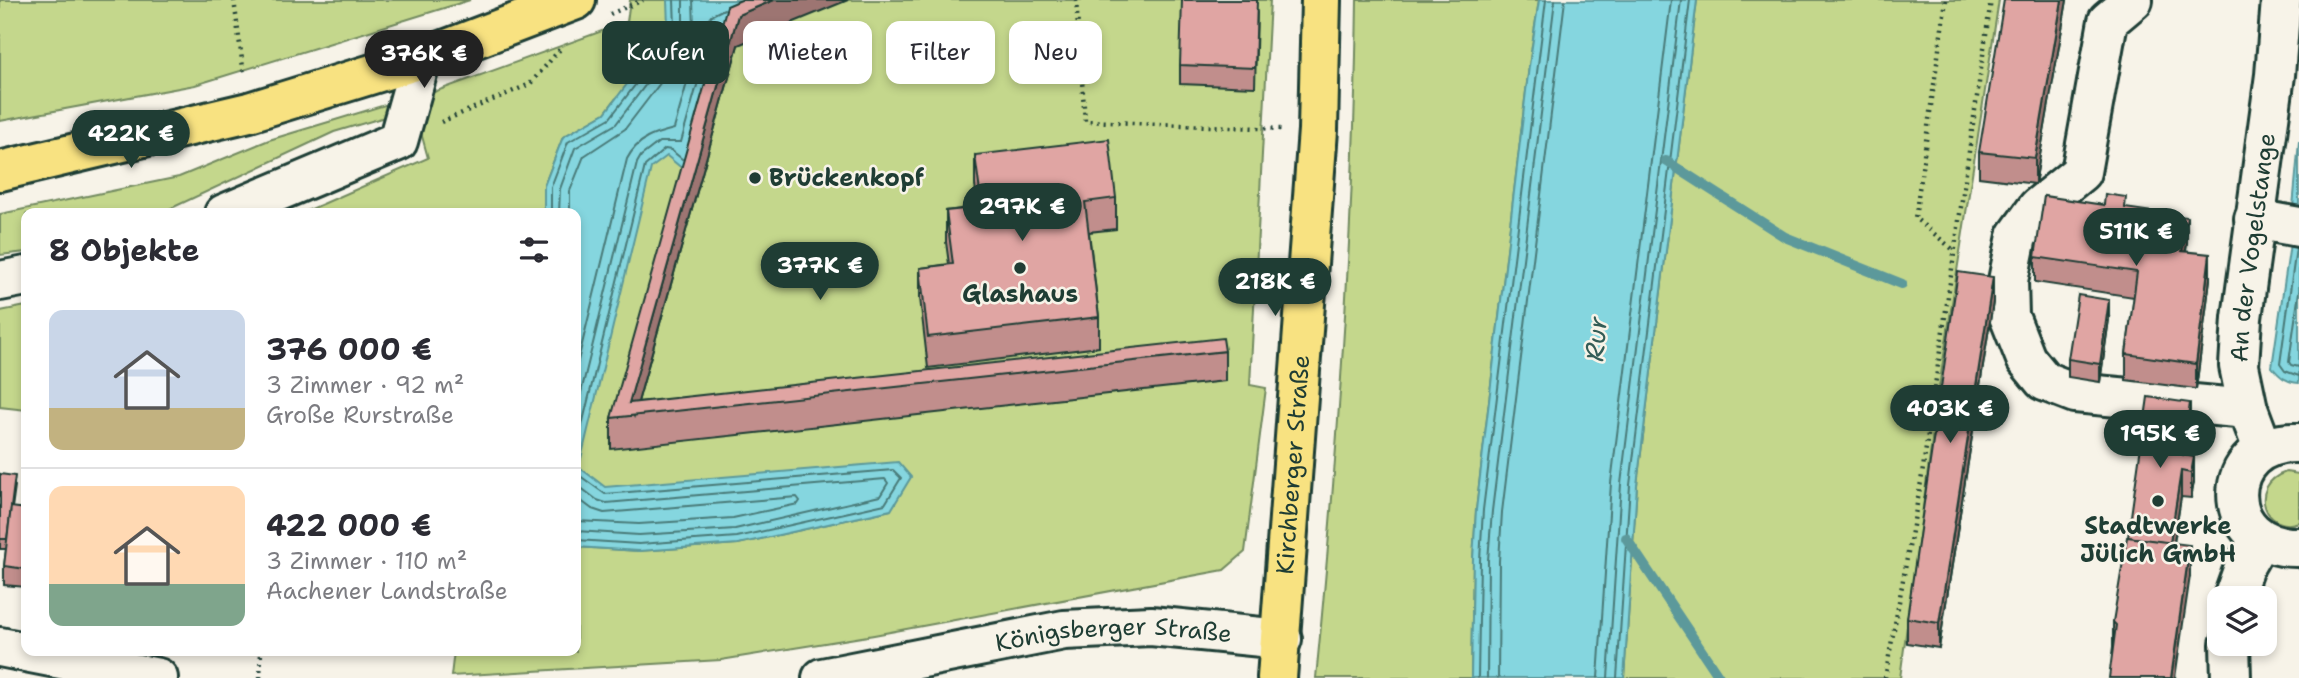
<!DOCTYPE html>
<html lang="de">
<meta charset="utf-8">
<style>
:root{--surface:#fff;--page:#f7f7f7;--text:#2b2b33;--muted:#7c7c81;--line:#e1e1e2;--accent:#1f3d34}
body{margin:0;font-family:"Shantell Sans",sans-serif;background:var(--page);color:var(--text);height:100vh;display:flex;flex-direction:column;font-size:26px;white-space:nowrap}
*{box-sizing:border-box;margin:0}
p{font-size:23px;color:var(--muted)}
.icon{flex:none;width:38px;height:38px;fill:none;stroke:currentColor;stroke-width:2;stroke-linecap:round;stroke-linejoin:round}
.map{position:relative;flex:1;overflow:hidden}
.drawer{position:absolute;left:21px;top:208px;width:560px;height:448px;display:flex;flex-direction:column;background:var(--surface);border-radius:14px;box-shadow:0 4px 10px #0003}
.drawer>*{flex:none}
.banner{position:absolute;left:602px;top:21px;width:665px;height:63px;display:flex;gap:14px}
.buttons{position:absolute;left:2207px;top:586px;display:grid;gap:14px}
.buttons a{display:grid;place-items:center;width:70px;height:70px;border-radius:14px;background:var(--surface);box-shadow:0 4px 10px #0003;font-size:35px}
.price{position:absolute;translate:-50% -60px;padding:0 16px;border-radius:24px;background:var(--accent);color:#fff;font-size:23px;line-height:46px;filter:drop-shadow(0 2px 4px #0008)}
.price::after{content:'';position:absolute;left:50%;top:42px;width:21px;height:16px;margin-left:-10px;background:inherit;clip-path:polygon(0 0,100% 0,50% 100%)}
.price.on{background:#222;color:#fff}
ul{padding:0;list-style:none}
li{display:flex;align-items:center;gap:21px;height:175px;padding:0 28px}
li+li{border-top:2px solid var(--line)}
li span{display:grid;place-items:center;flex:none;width:196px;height:140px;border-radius:14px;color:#555}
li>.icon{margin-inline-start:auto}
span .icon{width:84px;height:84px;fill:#fffc;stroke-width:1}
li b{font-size:30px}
h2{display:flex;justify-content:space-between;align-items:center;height:84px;padding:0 28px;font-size:30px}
.chip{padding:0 24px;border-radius:14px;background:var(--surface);box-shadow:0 4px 10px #0003;font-size:24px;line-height:63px}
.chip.on{background:var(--accent);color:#fff}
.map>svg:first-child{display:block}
.green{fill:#c4d78c;stroke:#728a60;stroke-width:2}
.water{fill:#85d6df;stroke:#5c999b;stroke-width:2}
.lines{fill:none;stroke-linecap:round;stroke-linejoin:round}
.shore{stroke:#487a78;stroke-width:2}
.stream{stroke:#5c999b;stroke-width:10}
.minor-casing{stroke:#1f3d34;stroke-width:44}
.major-casing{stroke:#1f3d34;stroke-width:44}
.path{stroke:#1f3d34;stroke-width:4.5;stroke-dasharray:2 5;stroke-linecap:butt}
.minor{stroke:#f7f3e8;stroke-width:38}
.major{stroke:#f8e281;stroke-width:38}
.wall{fill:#c18e8c;stroke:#1f3d34;stroke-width:2}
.shaded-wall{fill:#9d7472;stroke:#1f3d34;stroke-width:2}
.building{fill:#e0a5a3;stroke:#1f3d34;stroke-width:2}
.poi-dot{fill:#1f3d34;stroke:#f7f3e8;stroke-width:2.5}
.labels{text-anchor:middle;stroke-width:5;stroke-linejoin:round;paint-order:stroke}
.poi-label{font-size:24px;font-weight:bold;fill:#1f3d34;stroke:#f7f3e8}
.street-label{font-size:24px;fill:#1f3d34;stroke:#f7f3e8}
.water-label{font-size:26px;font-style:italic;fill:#335c56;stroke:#f7f3e8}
</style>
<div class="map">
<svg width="2299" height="678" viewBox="0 0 2299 678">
<rect width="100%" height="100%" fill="#f7f3e8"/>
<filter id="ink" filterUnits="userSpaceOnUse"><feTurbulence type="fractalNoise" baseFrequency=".0143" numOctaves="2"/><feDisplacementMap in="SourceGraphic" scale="14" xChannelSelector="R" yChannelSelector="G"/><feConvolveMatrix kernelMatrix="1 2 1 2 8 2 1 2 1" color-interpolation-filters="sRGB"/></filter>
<g filter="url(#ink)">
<g class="green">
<path d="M 0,0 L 470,0 L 195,85 L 0,121 Z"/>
<path d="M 630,0 L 1270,0 L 1250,385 L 1266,388 L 1245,552 L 1224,570 L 874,635 L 721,660 L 451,676 L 454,651 L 576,651 L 576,547 L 639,551 L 738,544 L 891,510 L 576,500 L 576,395 L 616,98 L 605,113 L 563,137 L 544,186 L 544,213 L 300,214 L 428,158 L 420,129 L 431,93 L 627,22 Z"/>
<path d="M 1357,0 L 1539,0 L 1529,66 L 1476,510 L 1473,559 L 1471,678 L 1316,678 C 1338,453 1354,227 1357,0 Z"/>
<path d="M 1697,0 L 1999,0 L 1940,381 L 1900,678 L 1624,678 L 1637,485 Z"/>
<path d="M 398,101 L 392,115 L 334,132 L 161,213 L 26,214 L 26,252 L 0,255 L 0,214 L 179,177 L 269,140 Z"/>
<path d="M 26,306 L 26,410 L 0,407 L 0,311 Z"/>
<path d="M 2286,472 L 2299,474 L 2299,522 C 2266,535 2246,486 2286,472 Z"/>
</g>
<g class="water">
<path d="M 667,0 L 815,0 L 727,36 L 689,174 L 667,156 L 651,168 L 579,467 L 605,487 L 898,462 L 911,477 L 891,510 L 738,544 L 639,551 L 576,547 L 576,214 L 544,213 L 544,186 L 563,137 L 605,113 L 653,50 L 668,26 Z"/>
<path d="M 1539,0 L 1697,0 L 1637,485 L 1624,678 L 1471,678 L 1473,559 L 1476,510 L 1529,66 Z"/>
<path d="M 2299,141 L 2299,383 C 2286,382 2280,377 2272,367 L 2289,251 Z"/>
</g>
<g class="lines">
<g class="shore">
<path d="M 551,214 L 551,187 L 568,142 L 610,118 L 658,55 L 675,28 L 674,0"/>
<path d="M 559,214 L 560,189 L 575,148 L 616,124 L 665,59 L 683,31 L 683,0"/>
<path d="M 570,214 L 570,191 L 584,156 L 625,129 L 674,65 L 691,39 L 694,28 L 693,0"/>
<path d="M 2296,248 L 2280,364 L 2285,371 L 2299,376"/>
<path d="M 2299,292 L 2289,362 L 2291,365 L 2299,367"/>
<path d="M 576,369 L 627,159 C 638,138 654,134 674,129 L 703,26 L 712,15 L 724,9"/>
<path d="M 576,413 L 637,163 L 641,156 L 659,142 L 681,142 L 712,32 L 721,22"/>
<path d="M 576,450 L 645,166 L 665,149 L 671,150 L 682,159"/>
<path d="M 576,473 L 605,494 L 893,470 L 901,478 L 885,504 L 737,537 L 639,544 L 576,540"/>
<path d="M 576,484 L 597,500 L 606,503 L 885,479 L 888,483 L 880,496 L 735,529 L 639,535 L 576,531"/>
<path d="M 576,497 L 592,509 L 604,513 L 797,497 L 800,501 L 798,504 L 733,518 L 639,524 L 576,521"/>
<path d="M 1478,678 L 1480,560 L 1483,510 L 1546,0"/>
<path d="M 1487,678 L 1488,560 L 1492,511 L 1555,0"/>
<path d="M 1498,678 L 1499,561 L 1502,512 L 1565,0"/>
<path d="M 1598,678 L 1611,483 L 1671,0"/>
<path d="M 1608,678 L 1621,484 L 1681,0"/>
<path d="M 1617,678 L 1630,485 L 1690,0"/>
</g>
<g class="stream">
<path d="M 1666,161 L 1785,237 L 1902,284"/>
<path d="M 1626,538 L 1720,678"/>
</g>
<g class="minor-casing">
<g id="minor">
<path d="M 2133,0 L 2108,21 L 2081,172 L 2038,207 L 2017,236 L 2008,281 L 2009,316 L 2026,359 L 2044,381 L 2075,393 L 2248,409"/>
<path d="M 224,214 L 398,141 L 421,59"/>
<path d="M 2254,219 L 2299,227"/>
<path d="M 0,281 L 26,276"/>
<path d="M 2299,443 C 2216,439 2217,550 2299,547"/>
<path id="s1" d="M 2263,449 L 2248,409 L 2239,366 L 2242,318 L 2275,75 L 2281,0"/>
<path d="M 2233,598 L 2244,567 L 2260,539"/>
<path d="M 2230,644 L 2231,678"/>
<path d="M 0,647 L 158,678"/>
<path id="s2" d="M 822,678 L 1064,630 L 1151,626 L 1282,639"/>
</g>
</g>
<g class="major-casing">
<g id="major">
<path d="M 0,171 L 249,112 L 421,59 L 576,0"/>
<path id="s3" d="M 1277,678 L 1318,130 L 1321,0"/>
</g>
</g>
<g class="path">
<path d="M 234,0 L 244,75"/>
<path d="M 1076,0 L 1085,121 L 1281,129"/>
<path d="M 1946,0 L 1915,218 L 1955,251"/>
<path d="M 610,14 L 643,0"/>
<path d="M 441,122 L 530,84 L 562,47"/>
<path d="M 260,678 L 261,651"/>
<path d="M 1885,678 L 1921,482 L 1991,0"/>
</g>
<use href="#minor" class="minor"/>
<use href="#major" class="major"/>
</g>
<g class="wall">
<path d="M 2067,0 L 2035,184 L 1979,177 L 1979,152 Z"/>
<path d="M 1257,13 L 1255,87 L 1180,84 L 1180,65 Z"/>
<path d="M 738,45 L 638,402 L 1225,351 L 1225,381 L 611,449 L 611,418 Z"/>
<path d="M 975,155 L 1116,198 L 1116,229 L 1089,232 L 1099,317 L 1099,347 L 928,368 L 920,298 L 920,268 L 949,264 L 946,242 L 946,211 L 978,207 L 975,185 Z"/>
<path d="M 2126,208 L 2187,243 L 2186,251 L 2210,279 L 2196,389 L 2126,380 L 2126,354 L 2134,297 L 2035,282 L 2035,257 Z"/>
<path d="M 1993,302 L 1939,648 L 1907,643 L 1907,618 Z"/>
<path d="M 2109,319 L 2100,382 L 2068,377 L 2068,359 Z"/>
<path d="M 2190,428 L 2186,456 L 2194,457 L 2194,482 L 2191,498 L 2181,497 L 2174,543 L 2190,576 L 2113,652 L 2113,622 Z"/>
<path d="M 0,474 L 15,486 L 12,508 L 26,509 L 26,587 L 4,585 L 4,566 L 6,549 L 0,549 Z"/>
</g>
<g class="shaded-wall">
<path d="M 774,0 L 848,0 L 738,45 L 634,416 L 629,403 L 738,15 Z"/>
<path d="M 2062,0 L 2067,0 L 2035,184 L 2035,158 Z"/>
<path d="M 2187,217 L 2187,243 L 2182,276 L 2182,251 Z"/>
<path d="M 2210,254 L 2210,279 L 2196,389 L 2196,364 Z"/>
<path d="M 1993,277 L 1993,302 L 1939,648 L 1939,623 Z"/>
<path d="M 2109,300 L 2109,319 L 2100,382 L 2100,364 Z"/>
<path d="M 2190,403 L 2190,428 L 2184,472 L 2183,455 Z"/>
<path d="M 2194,457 L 2194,482 L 2191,498 L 2191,473 Z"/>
<path d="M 2181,471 L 2181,497 L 2169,573 L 2169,547 Z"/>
<path d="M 2190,545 L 2190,576 L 2175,678 L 2171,678 Z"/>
</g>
<g class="building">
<path d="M 741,0 L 774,0 L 738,15 L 629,403 L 1223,338 L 1225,351 L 611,418 L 727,6 Z"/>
<path d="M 1182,0 L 1257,0 L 1255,68 L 1180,65 Z"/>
<path d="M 2004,0 L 2062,0 L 2035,158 L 1979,152 Z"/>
<path d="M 1109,139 L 1116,198 L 1085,202 L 1099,317 L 928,337 L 920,268 L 953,264 L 946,211 L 982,207 L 975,155 Z"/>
<path d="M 2105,194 L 2126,197 L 2125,208 L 2187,217 L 2182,251 L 2210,254 L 2196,364 L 2126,354 L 2137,272 L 2035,257 L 2044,196 L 2104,205 Z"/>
<path d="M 1958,272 L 1993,277 L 1939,623 L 1907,618 Z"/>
<path d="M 2078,295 L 2109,300 L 2100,364 L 2068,359 Z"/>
<path d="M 2148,397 L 2190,403 L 2183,455 L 2194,457 L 2191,473 L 2181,471 L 2170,543 L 2128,537 Z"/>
<path d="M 0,474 L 15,476 L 7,539 L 0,539 Z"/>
<path d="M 11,507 L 26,509 L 26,569 L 4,566 Z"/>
<path d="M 2127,537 L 2190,545 L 2171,678 L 2109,678 L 2116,625 L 2113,622 Z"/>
</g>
</g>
<g class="poi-dot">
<circle cx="755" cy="178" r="7"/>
<circle cx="1020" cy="268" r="7"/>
<circle cx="2158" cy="501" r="7"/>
</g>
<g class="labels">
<g class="poi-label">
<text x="769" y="186" text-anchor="start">Brückenkopf</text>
<text x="1020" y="302">Glashaus</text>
<text x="2158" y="534">Stadtwerke<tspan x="2158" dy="28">Jülich GmbH</tspan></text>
</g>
<g class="street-label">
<text dy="8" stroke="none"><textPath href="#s1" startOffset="206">An der Vogelstange</textPath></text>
<text dy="8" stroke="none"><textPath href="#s3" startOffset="214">Kirchberger Straße</textPath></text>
<text dy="8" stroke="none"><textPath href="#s2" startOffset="296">Königsberger Straße</textPath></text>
</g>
<g class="water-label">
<text transform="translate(1596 339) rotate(-85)" y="9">Rur</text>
</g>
</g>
</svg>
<div class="buttons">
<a><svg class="icon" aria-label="layers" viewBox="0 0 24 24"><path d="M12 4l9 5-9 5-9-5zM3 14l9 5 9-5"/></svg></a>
</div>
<b class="price on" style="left:424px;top:90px">376K €</b>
<b class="price" style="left:131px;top:170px">422K €</b>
<b class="price" style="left:1022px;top:243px">297K €</b>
<b class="price" style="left:2136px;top:268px">511K €</b>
<b class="price" style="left:820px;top:302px">377K €</b>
<b class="price" style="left:1275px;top:318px">218K €</b>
<b class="price" style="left:1950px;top:445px">403K €</b>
<b class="price" style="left:2160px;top:470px">195K €</b>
<div class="banner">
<a class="chip on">Kaufen</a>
<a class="chip">Mieten</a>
<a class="chip">Filter</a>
<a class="chip">Neu</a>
</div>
<section class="drawer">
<h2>8 Objekte<svg class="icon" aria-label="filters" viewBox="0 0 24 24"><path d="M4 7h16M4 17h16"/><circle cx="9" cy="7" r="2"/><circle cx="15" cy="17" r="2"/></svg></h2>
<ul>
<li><span style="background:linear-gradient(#c9d6e8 70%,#c2b280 0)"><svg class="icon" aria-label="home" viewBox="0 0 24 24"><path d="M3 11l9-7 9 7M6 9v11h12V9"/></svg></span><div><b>376 000 €</b><p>3 Zimmer · 92 m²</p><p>Große Rurstraße</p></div></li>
<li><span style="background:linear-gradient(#ffd9b3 70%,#7fa58c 0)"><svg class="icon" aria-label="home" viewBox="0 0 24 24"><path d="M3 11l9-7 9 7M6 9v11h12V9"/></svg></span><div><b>422 000 €</b><p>3 Zimmer · 110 m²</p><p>Aachener Landstraße</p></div></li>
</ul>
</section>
</div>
